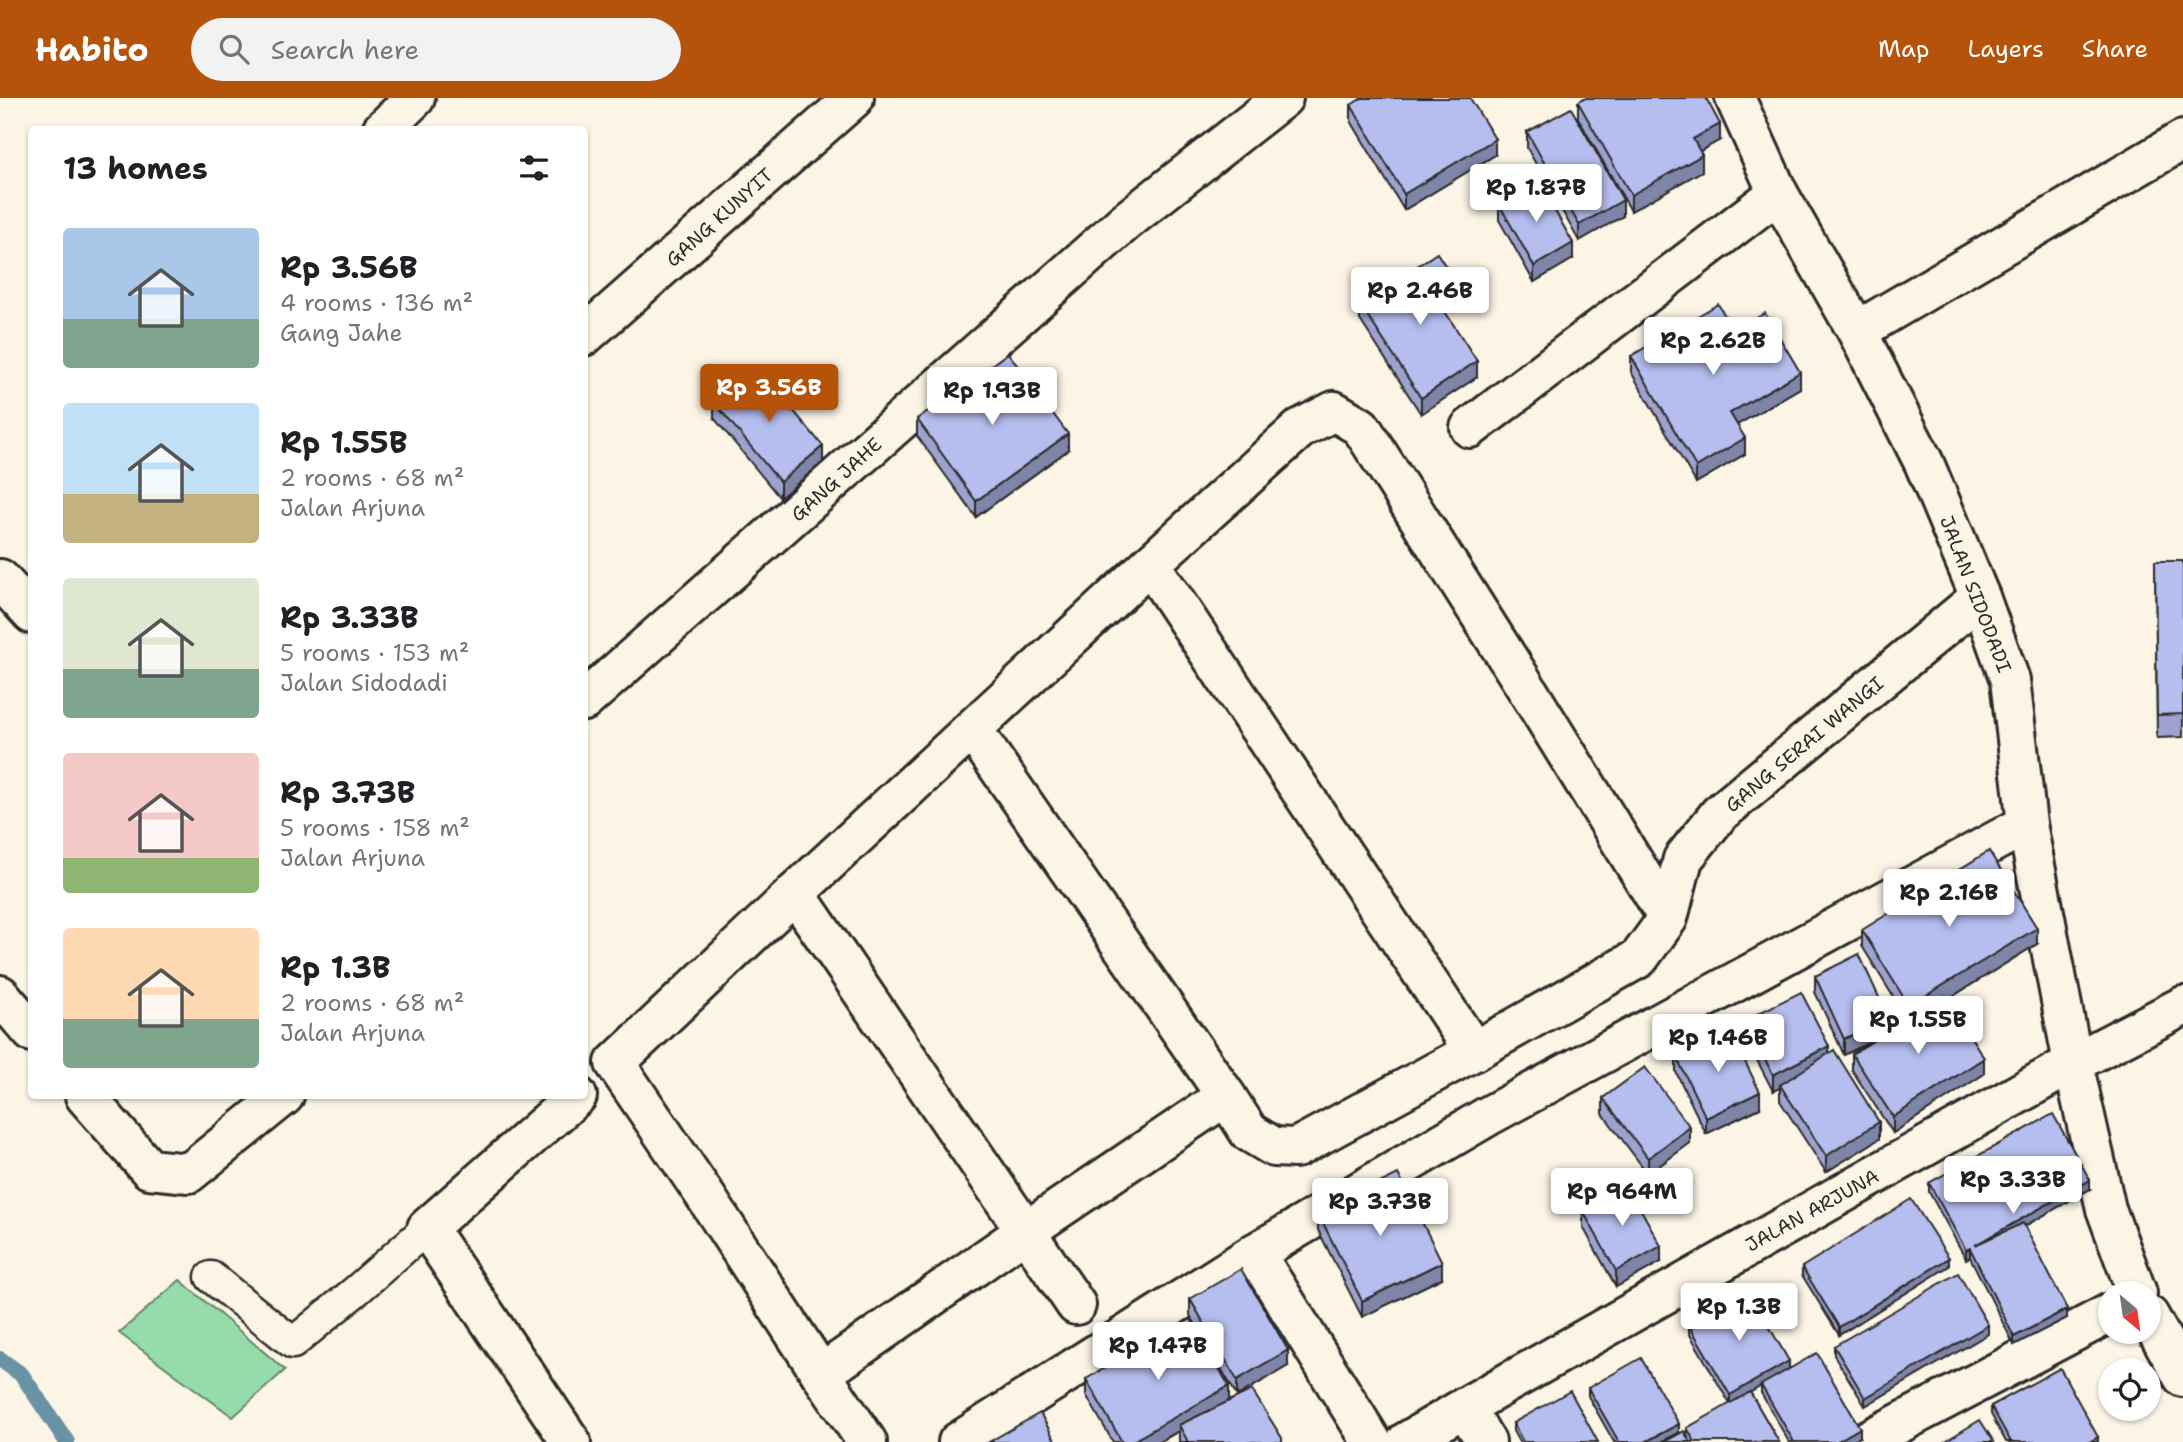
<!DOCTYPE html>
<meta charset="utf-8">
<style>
:root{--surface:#fff;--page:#f2f2f2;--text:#202124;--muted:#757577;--accent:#b45309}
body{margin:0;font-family:"Shantell Sans",sans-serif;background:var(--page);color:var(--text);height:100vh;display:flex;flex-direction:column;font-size:26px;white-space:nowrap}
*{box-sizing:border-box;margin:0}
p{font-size:23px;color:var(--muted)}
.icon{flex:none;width:38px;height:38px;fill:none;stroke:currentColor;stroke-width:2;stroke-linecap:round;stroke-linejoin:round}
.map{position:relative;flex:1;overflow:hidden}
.sheet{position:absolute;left:28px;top:28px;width:560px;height:973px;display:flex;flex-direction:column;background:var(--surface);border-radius:7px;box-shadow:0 2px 5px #0004}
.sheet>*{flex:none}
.needle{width:46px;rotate:151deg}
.tools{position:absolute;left:2098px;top:1183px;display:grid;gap:14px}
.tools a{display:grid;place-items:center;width:63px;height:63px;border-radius:50%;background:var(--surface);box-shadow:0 2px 5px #0004;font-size:35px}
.price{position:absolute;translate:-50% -60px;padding:0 16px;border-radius:7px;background:#fff;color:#222;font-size:23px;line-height:46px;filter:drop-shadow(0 2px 4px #0008)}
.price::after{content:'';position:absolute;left:50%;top:42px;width:21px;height:16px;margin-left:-10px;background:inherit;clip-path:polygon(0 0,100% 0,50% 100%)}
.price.selected{background:var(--accent);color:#fff}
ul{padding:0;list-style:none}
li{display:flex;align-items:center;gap:21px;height:175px;padding:0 35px}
li span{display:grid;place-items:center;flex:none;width:196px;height:140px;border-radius:7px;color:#555}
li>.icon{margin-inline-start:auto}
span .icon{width:84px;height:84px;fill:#fffc;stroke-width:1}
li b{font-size:30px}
h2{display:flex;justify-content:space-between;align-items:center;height:84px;padding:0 35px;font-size:30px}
header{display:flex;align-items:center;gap:42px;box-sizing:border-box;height:98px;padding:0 35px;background:var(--accent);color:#fff}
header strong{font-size:33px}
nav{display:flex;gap:38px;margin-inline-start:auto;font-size:24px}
.search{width:490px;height:63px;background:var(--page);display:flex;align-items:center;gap:18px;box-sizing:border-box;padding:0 24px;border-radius:38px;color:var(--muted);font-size:26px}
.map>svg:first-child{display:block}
.green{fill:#96dcaa;stroke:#60846a;stroke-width:2}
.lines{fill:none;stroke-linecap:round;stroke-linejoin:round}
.stream{stroke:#6992a4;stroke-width:16}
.lane-casing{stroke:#2b2b2b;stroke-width:35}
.street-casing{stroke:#2b2b2b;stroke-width:44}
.secondary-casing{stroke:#2b2b2b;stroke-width:44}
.lane{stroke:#fcf5e5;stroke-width:30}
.street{stroke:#fcf5e5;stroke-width:38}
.secondary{stroke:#fcf5e5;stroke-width:38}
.wall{fill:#9da3ce;stroke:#2b2b2b;stroke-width:2}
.shaded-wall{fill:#7f85a7;stroke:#2b2b2b;stroke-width:2}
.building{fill:#b6beef;stroke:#2b2b2b;stroke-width:2}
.labels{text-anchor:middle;stroke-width:6;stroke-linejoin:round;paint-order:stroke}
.street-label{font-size:19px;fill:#2b2b2b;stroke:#fcf5e5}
</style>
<header>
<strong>Habito</strong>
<div class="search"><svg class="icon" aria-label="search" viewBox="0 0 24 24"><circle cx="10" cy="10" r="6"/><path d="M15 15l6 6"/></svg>Search here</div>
<nav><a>Map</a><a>Layers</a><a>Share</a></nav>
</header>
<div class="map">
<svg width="2183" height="1344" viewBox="0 0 2183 1344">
<rect width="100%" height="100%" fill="#fcf5e5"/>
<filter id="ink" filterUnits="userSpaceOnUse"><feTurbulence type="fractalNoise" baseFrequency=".0143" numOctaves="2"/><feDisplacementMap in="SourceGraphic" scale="14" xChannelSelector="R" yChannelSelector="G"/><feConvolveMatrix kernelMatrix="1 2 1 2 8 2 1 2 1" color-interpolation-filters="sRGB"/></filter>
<g filter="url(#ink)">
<path class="green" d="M 180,1182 L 285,1272 L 233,1319 L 119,1235 Z"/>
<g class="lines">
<path class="stream" d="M 0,1261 L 22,1277 L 67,1344"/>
<g class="lane-casing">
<path id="lane" d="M 211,1179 L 293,1245 L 357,1192 L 427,1130"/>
</g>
<g class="street-casing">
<g id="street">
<path d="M 382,32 L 415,0"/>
<path d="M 1857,233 L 2183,42"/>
<path d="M 584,238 L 854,0"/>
<path d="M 1470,330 L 1778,95"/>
<path d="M 1150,466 L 1474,953"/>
<path d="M 0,481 L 32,516"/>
<path d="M 584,603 L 1125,124 L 1283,0"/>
<path d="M 972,631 L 1226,998"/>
<path d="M 795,795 L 1076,1207"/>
<path d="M 1668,820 L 1522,583 L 1361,329 L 1334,313 L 1301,330 L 1150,466 L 795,795 L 615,965 L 706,1099 L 821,1276 L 1026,1133 L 1226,998 L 1249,1034 L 1274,1049 L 1296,1050 L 1474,953 L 1639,860 L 1668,820 L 1683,761 L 1719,716 L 1980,499"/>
<path d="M 0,897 L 32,934"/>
<path d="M 85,998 L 149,1071 L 189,1075 L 284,998"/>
<path d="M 1255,1155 L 1372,1344"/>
<path d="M 821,1276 L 867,1344"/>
<path d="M 1465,1309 L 1486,1344"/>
<path d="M 571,1344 L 427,1130 L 577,998"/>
<path d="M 958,1344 L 1255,1155 L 1488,1018 L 2027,726"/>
<path d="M 1406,1344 L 1465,1309 L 2073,965 L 2183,908"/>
<path d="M 1864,1344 L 2110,1215"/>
</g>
</g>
<g class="secondary-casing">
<g id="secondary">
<path d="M 1735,0 L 1778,95 L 1857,233 L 1924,365 L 1980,499 L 2010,582 L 2027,726 L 2073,965 L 2106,1111 L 2137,1195"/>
<path d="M 2149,1218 L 2183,1279"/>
</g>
</g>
<use href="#lane" class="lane"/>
<use href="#street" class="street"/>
<use href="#secondary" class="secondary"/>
</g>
<g class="wall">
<path d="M 1578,4 L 1720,42 L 1700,53 L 1702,73 L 1631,113 L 1578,20 Z"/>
<path d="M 1351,7 L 1495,57 L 1404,112 L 1351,23 Z"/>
<path d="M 1527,34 L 1623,118 L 1579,143 L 1527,50 Z"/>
<path d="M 1499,106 L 1573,161 L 1534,184 L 1499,122 Z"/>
<path d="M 1452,195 L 1438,204 L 1477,279 L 1421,316 L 1360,222 L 1360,206 Z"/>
<path d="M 1734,233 L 1800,290 L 1737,327 L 1745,356 L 1696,385 L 1631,274 L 1631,258 Z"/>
<path d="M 714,304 L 823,364 L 780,400 L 714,320 Z"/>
<path d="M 917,321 L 1068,352 L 976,419 L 917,338 Z"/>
<path d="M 2155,463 L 2183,463 L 2183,639 L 2157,640 Z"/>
<path d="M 1862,832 L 2037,846 L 1947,902 L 1984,976 L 1893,1035 L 1852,972 L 1852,956 L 1874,943 L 1844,957 L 1815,894 L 1815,878 L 1888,933 L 1907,921 L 1862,848 Z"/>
<path d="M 1745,922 L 1829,956 L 1879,1041 L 1826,1074 L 1780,1003 L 1780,990 L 1773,993 L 1745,939 Z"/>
<path d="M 1676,958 L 1760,1010 L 1706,1036 L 1676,974 Z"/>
<path d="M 1603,1000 L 1690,1045 L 1648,1076 L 1603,1016 Z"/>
<path d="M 1929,1085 L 2090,1091 L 2025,1128 L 2067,1220 L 2014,1247 L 1970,1159 L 1966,1161 L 1929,1094 Z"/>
<path d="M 1583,1113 L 1661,1164 L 1616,1189 L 1583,1129 Z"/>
<path d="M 1318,1115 L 1442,1180 L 1362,1219 L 1318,1132 Z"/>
<path d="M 1949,1168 L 1839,1237 L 1802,1177 L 1802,1169 Z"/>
<path d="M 1190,1201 L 1288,1268 L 1237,1298 L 1190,1217 Z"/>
<path d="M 1689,1227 L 1860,1339 L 1850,1344 L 1789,1344 L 1761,1295 L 1761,1288 L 1750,1294 L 1779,1344 L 1690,1344 L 1687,1338 L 1687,1330 L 1730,1306 L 1689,1235 Z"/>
<path d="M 1988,1236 L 1865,1308 L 1834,1257 L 1834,1248 Z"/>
<path d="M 1086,1281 L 1229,1303 L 1282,1344 L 1179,1344 L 1179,1333 L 1159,1344 L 1113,1344 L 1086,1297 Z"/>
<path d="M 1588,1290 L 1679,1334 L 1661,1344 L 1614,1344 L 1588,1298 Z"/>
<path d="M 1991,1308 L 2098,1344 L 2006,1344 L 1991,1316 Z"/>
<path d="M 1513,1325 L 1598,1344 L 1519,1344 L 1513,1333 Z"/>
</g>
<g class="shaded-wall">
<path d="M 1720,26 L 1720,42 L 1693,57 L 1693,41 Z"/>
<path d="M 1495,41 L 1495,57 L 1404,112 L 1404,96 Z"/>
<path d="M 1702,57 L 1702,73 L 1631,113 L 1631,97 Z"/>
<path d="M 1623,102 L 1623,118 L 1579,143 L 1579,127 Z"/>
<path d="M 1573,145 L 1573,161 L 1534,184 L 1534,168 Z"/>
<path d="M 1452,178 L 1452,195 L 1431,208 L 1431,192 Z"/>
<path d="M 1477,263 L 1477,279 L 1421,316 L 1421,300 Z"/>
<path d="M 1800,274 L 1800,290 L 1730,331 L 1730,315 Z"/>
<path d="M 1068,336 L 1068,352 L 976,419 L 976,403 Z"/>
<path d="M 1745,340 L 1745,356 L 1696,385 L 1696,369 Z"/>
<path d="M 823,348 L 823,364 L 780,400 L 780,384 Z"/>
<path d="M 2037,830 L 2037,846 L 1909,925 L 1909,908 Z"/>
<path d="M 1888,919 L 1888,935 L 1844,957 L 1844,941 Z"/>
<path d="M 1829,948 L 1829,964 L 1780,987 L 1780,990 L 1773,993 L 1773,977 Z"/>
<path d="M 1984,960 L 1984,976 L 1893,1035 L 1893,1019 Z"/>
<path d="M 1760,994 L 1760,1010 L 1706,1036 L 1706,1020 Z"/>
<path d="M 1879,1024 L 1879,1041 L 1826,1074 L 1826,1058 Z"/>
<path d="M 1690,1029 L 1690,1045 L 1648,1076 L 1648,1060 Z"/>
<path d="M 2090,1082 L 2090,1091 L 1975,1156 L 1975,1147 Z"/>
<path d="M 1661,1148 L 1661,1164 L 1616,1189 L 1616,1173 Z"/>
<path d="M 1970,1150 L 1970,1159 L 1966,1161 L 1966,1152 Z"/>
<path d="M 1949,1160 L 1949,1168 L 1839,1237 L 1839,1229 Z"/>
<path d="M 1442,1164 L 1442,1180 L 1362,1219 L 1362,1203 Z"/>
<path d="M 2067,1211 L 2067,1220 L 2014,1247 L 2014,1239 Z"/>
<path d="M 1988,1227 L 1988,1236 L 1865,1308 L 1865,1300 Z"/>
<path d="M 1288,1252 L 1288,1268 L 1237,1298 L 1237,1282 Z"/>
<path d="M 1789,1263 L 1789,1272 L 1730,1306 L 1730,1297 Z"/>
<path d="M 1229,1288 L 1229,1304 L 1179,1327 L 1179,1333 L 1159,1344 L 1131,1344 Z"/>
<path d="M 1679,1326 L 1679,1334 L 1661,1344 L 1645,1344 Z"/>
<path d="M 1860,1330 L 1860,1339 L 1850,1344 L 1836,1344 Z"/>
<path d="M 2098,1339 L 2098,1344 L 2089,1344 Z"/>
</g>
<g class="building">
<path d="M 1362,0 L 1470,0 L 1495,41 L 1404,96 L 1351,7 Z"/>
<path d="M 1584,0 L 1706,0 L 1720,26 L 1693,41 L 1702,57 L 1631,97 L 1578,4 Z"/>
<path d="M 1571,10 L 1623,102 L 1579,127 L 1527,34 Z"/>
<path d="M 1538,83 L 1573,145 L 1534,168 L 1499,106 Z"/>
<path d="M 1437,155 L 1452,178 L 1431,192 L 1477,263 L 1421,300 L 1360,206 Z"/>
<path d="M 1718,206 L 1734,233 L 1765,215 L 1800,274 L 1730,315 L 1745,340 L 1696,369 L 1631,258 Z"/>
<path d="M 1008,255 L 1068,336 L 976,403 L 917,321 Z"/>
<path d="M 757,269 L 823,348 L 780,384 L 714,304 Z"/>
<path d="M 2155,463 L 2183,463 L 2183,616 L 2157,617 Z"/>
<path d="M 1989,753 L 2037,830 L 1909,908 L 1862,832 Z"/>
<path d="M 1859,856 L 1888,919 L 1844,941 L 1815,878 Z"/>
<path d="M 1801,894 L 1829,948 L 1773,977 L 1745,922 Z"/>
<path d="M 1945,898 L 1984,960 L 1893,1019 L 1852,956 Z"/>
<path d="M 1729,931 L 1760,994 L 1706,1020 L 1676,958 Z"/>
<path d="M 1834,952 L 1879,1024 L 1826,1058 L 1780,987 Z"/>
<path d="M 1645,969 L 1690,1029 L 1648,1060 L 1603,1000 Z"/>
<path d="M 2053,1016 L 2090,1082 L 1975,1147 L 2023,1125 L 2067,1211 L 2014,1239 L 1970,1150 L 1966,1152 L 1929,1085 Z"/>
<path d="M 1398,1076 L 1442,1164 L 1362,1203 L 1318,1115 Z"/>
<path d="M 1628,1088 L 1661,1148 L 1616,1173 L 1583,1113 Z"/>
<path d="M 1911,1101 L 1949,1160 L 1839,1229 L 1802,1169 Z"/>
<path d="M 1241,1171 L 1288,1252 L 1237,1282 L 1190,1201 Z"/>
<path d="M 1958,1175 L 1988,1227 L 1865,1300 L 1834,1248 Z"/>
<path d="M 1748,1192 L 1789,1263 L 1730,1297 L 1689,1227 Z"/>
<path d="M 1191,1221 L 1229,1288 L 1131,1344 L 1122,1344 L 1086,1281 Z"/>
<path d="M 1817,1255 L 1860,1330 L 1836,1344 L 1794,1344 L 1761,1287 Z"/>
<path d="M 1641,1260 L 1679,1326 L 1645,1344 L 1619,1344 L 1588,1290 Z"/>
<path d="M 2060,1270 L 2098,1339 L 2089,1344 L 2011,1344 L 1991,1308 Z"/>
<path d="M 1252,1292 L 1282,1340 L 1282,1344 L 1188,1344 L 1179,1327 Z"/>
<path d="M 1570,1293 L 1598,1344 L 1523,1344 L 1513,1325 Z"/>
<path d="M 1750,1294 L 1779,1344 L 1695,1344 L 1687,1330 Z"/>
<path d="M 1040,1315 L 1056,1344 L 989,1344 Z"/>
<path d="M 1980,1322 L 1994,1344 L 1944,1344 Z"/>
<path d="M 1684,1333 L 1690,1344 L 1664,1344 Z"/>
</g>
</g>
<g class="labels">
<g class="street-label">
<text transform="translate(719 119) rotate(-42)" y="7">GANG KUNYIT</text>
<text transform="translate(836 381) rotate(-42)" y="7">GANG JAHE</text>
<text transform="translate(1976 496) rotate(69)" y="7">JALAN SIDODADI</text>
<text transform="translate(1804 646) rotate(-40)" y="7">GANG SERAI WANGI</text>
<text transform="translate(1812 1112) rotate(-29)" y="7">JALAN ARJUNA</text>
</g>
</g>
</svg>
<div class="tools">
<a><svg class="needle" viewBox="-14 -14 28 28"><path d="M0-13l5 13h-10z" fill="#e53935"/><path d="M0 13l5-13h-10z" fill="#757577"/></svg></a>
<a><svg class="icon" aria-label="locate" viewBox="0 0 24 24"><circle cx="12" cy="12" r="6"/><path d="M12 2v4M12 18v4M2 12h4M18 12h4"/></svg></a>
</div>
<b class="price" style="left:1536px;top:126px">Rp 1.87B</b>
<b class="price" style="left:1420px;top:229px">Rp 2.46B</b>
<b class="price" style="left:1713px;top:279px">Rp 2.62B</b>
<b class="price selected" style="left:769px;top:326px">Rp 3.56B</b>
<b class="price" style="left:992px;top:329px">Rp 1.93B</b>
<b class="price" style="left:1949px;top:831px">Rp 2.16B</b>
<b class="price" style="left:1918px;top:958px">Rp 1.55B</b>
<b class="price" style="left:1718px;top:976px">Rp 1.46B</b>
<b class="price" style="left:2013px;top:1118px">Rp 3.33B</b>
<b class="price" style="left:1622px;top:1130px">Rp 964M</b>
<b class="price" style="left:1380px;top:1140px">Rp 3.73B</b>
<b class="price" style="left:1739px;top:1245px">Rp 1.3B</b>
<b class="price" style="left:1158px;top:1284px">Rp 1.47B</b>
<section class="sheet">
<h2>13 homes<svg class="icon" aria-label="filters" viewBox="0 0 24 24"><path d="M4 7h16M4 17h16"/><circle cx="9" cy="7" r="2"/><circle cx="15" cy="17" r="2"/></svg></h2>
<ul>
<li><span style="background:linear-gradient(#a9c7e8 65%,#7fa58c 0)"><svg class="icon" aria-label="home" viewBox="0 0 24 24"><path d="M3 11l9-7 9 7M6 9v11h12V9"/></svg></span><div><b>Rp 3.56B</b><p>4 rooms · 136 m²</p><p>Gang Jahe</p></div></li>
<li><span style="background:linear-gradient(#bfe0f5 65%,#c2b280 0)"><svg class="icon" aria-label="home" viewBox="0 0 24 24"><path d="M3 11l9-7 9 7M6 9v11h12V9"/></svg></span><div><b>Rp 1.55B</b><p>2 rooms · 68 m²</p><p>Jalan Arjuna</p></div></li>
<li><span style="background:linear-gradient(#dfe7d0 65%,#7fa58c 0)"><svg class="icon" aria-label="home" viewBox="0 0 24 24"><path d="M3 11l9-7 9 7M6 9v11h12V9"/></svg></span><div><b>Rp 3.33B</b><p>5 rooms · 153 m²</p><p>Jalan Sidodadi</p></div></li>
<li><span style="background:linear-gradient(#f6c9c9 75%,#8fb573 0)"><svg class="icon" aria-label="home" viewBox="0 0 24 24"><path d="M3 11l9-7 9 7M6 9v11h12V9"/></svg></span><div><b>Rp 3.73B</b><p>5 rooms · 158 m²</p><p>Jalan Arjuna</p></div></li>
<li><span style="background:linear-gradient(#ffd9b3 65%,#7fa58c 0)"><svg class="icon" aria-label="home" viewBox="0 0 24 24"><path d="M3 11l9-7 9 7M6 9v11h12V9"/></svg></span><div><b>Rp 1.3B</b><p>2 rooms · 68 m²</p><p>Jalan Arjuna</p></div></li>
</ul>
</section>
</div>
